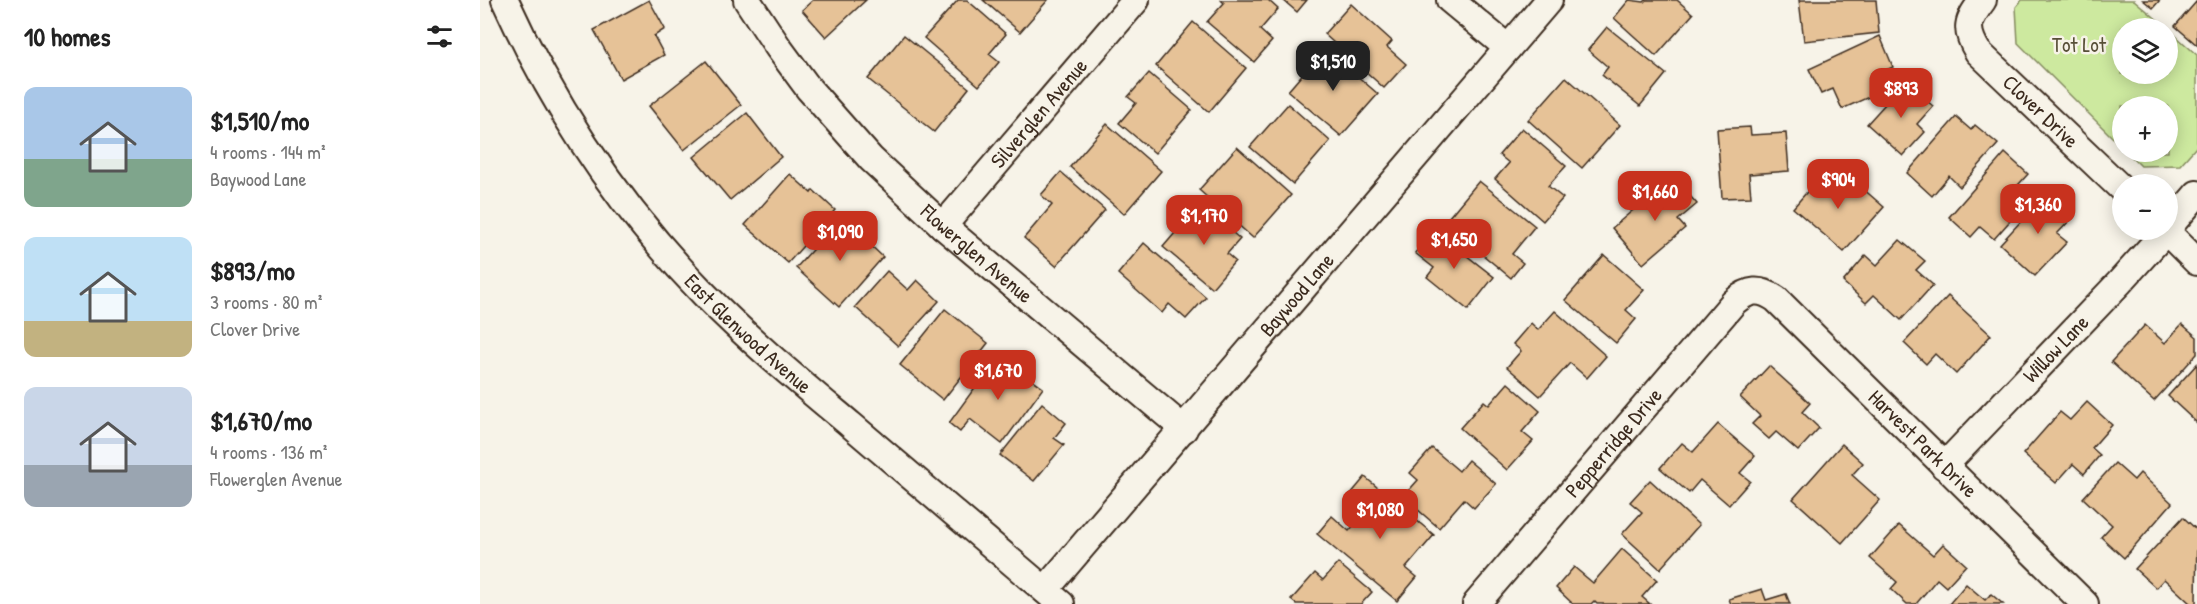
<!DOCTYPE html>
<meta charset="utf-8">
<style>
:root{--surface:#fff;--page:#f6f6f6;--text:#222;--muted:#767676;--accent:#c8321e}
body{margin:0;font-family:"Patrick Hand",sans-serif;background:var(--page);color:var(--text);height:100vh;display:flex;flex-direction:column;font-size:22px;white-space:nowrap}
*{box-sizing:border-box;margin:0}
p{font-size:20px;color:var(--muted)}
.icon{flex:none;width:33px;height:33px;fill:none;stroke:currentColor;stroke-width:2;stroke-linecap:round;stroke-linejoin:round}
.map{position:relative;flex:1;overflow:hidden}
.sheet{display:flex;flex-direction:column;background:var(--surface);width:480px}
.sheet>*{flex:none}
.controls{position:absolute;left:1632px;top:18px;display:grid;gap:12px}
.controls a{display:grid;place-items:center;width:66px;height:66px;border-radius:50%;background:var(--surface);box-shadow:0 3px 15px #0003;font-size:30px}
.price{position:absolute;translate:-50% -51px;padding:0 14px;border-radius:12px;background:var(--accent);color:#fff;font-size:20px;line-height:39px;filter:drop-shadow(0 2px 3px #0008)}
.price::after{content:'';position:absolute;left:50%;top:36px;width:18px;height:14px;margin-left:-9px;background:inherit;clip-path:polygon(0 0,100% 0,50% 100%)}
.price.active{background:#222;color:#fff}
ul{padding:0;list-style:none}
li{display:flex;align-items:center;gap:18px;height:150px;padding:0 24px}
li span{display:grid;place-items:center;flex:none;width:168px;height:120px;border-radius:12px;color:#555}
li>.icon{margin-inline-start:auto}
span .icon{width:72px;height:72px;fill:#fffc;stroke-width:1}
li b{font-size:26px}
h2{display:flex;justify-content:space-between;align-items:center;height:72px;padding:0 24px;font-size:26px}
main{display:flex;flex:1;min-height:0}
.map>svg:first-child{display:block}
.green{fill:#cde99f;stroke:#848a5e;stroke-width:1.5}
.building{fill:#e6c297;stroke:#3b2a1e;stroke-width:1.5}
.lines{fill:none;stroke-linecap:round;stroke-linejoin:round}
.minor-casing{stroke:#3b2a1e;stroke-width:30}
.minor{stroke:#f7f3e8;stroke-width:26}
.labels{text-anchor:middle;stroke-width:5;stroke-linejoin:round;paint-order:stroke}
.park-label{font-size:21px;fill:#585038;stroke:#f7f3e8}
.street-label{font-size:21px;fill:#3b2a1e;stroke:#f7f3e8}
</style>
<main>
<section class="sheet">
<h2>10 homes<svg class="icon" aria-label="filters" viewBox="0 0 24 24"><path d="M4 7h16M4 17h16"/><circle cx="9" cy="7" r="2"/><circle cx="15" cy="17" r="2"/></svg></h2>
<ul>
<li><span style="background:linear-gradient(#a9c7e8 60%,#7fa58c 0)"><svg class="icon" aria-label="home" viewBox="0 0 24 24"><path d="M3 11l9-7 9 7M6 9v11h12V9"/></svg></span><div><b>$1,510/mo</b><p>4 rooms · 144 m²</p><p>Baywood Lane</p></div></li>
<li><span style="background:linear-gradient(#bfe0f5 70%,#c2b280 0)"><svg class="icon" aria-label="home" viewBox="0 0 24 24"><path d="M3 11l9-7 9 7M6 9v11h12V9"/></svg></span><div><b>$893/mo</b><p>3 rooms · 80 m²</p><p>Clover Drive</p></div></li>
<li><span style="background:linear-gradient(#c9d6e8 65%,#9aa5b1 0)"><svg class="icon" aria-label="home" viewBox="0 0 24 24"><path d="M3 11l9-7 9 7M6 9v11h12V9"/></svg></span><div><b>$1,670/mo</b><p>4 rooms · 136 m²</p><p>Flowerglen Avenue</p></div></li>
</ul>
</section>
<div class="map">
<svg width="1717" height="604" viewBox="0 0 1717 604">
<rect width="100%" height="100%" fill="#f7f3e8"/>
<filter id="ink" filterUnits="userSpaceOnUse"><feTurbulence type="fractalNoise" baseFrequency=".0167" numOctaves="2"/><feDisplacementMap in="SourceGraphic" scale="12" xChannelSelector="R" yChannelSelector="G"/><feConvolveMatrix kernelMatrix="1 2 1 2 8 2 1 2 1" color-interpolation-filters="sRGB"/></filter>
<g filter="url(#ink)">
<path class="green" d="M 1542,0 L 1654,0 L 1687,28 L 1642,28 L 1642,74 L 1688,74 L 1688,29 L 1717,55 L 1717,146 L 1700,165 L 1661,166 L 1647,152 L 1688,152 L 1688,106 L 1642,106 L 1642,147 L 1538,43 L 1536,7 Z"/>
<g class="building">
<path d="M 169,0 L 185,29 L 174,36 L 184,55 L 141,79 L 114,30 Z"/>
<path d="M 333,0 L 386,0 L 346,37 L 322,10 Z"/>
<path d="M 478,0 L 487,0 L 526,34 L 509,54 L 519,62 L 499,86 L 444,38 Z"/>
<path d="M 503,0 L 568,0 L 540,32 Z"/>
<path d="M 741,0 L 788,0 L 798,9 L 780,30 L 792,41 L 774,62 L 727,22 L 744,3 Z"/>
<path d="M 803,0 L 827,0 L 817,12 Z"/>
<path d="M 1149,0 L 1164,2 L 1166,0 L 1197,0 L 1213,14 L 1176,56 L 1134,18 Z"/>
<path d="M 1319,0 L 1396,0 L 1399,33 L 1324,41 Z"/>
<path d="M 1663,0 L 1680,0 L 1673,8 Z"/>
<path d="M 1717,1 L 1717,45 L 1695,26 Z"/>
<path d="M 871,4 L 912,41 L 907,47 L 926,64 L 904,88 L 844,34 Z"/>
<path d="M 713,22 L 766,68 L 729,112 L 676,66 Z"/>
<path d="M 1127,27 L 1186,74 L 1160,106 L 1122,75 L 1128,67 L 1108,50 Z"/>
<path d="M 424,35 L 489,88 L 454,132 L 388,79 Z"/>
<path d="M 1400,36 L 1413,67 L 1390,77 L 1398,93 L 1362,109 L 1353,89 L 1341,94 L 1329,69 Z"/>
<path d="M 845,48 L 898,94 L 861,136 L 808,91 Z"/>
<path d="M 226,61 L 261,105 L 204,150 L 169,106 Z"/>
<path d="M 669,73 L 712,110 L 675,153 L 639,123 L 656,103 L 648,97 Z"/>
<path d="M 1086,77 L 1140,125 L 1102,168 L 1048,120 Z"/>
<path d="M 1425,82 L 1453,106 L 1437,124 L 1445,132 L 1423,156 L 1387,124 Z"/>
<path d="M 808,104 L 850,141 L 813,184 L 770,147 Z"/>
<path d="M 267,113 L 301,157 L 250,200 L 214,157 Z"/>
<path d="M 1476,117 L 1491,130 L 1495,125 L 1518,144 L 1480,187 L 1469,176 L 1452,196 L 1427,173 Z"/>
<path d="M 627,124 L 681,171 L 644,214 L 590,167 Z"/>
<path d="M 1270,127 L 1271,135 L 1306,133 L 1309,171 L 1269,174 L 1271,197 L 1242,198 L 1237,129 Z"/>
<path d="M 1042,128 L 1086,166 L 1068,186 L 1083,198 L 1063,221 L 1015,179 L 1029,163 L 1019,155 Z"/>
<path d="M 757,147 L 811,195 L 773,238 L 719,190 Z"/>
<path d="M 1525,153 L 1548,174 L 1531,193 L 1545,204 L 1514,239 L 1500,227 L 1491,237 L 1469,217 Z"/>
<path d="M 1346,170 L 1367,188 L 1374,181 L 1404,207 L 1364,252 L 1313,208 Z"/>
<path d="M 581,172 L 625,210 L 576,266 L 544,238 L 572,205 L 561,195 Z"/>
<path d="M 310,174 L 331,193 L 333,190 L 355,210 L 308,263 L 265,225 Z"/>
<path d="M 1196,180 L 1217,204 L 1198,220 L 1205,228 L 1163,264 L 1132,228 L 1172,194 L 1176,197 Z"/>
<path d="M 999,181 L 1055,226 L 1032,254 L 1043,263 L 1031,278 L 964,223 Z"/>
<path d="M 1567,193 L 1593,217 L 1577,234 L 1587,242 L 1555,276 L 1520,244 Z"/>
<path d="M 720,204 L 760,239 L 747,254 L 755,261 L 732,288 L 683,247 Z"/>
<path d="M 361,217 L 403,257 L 359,307 L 316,268 Z"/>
<path d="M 954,230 L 1014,277 L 988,310 L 947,277 L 954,268 L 935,253 Z"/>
<path d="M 1420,240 L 1445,261 L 1436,270 L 1453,285 L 1421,320 L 1394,295 L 1386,303 L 1363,282 L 1386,255 L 1397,265 Z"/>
<path d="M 664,243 L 726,297 L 706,319 L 689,304 L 682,313 L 638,274 Z"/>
<path d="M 1124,255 L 1164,290 L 1146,310 L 1156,319 L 1136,343 L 1085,300 Z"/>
<path d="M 407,271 L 428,290 L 437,280 L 459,301 L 418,346 L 375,307 Z"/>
<path d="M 1468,296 L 1511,335 L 1476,374 L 1455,354 L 1446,364 L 1424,343 Z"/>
<path d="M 465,309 L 508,343 L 463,400 L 420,365 Z"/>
<path d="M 1075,311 L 1126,356 L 1107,378 L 1090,363 L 1060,396 L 1027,367 L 1041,351 L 1033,344 L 1051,323 L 1058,330 Z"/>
<path d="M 1702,324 L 1717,337 L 1717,354 L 1674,401 L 1631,362 L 1665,325 L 1685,343 Z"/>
<path d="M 520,353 L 536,365 L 524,381 L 530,386 L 541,372 L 563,388 L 522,444 L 490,419 L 480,432 L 469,423 Z"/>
<path d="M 1717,364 L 1717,423 L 1688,396 Z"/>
<path d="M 1289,366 L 1330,403 L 1322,412 L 1339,428 L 1318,451 L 1296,432 L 1289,439 L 1272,424 L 1280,416 L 1260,397 Z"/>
<path d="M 1028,383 L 1060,411 L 1042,432 L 1053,441 L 1027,470 L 980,428 L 1004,401 L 1009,405 Z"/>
<path d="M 1607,402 L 1632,425 L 1612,448 L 1620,455 L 1604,474 L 1593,464 L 1576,483 L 1543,454 L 1580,412 L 1590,420 Z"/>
<path d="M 562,403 L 586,423 L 574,438 L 584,445 L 554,481 L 520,455 Z"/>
<path d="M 1238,424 L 1275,456 L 1260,473 L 1270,481 L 1249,505 L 1220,480 L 1209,493 L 1180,468 L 1202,443 L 1213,452 Z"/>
<path d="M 1362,444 L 1383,463 L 1372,475 L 1400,500 L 1362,543 L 1313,499 Z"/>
<path d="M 952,448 L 979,471 L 988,460 L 1016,484 L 994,508 L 984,499 L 959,528 L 923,497 L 938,480 L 930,473 Z"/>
<path d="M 1635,463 L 1654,480 L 1660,473 L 1692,503 L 1644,558 L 1621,537 L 1632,525 L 1603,498 Z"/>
<path d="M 885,477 L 954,535 L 926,568 L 937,577 L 917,601 L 837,534 L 852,516 L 869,531 L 887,510 L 870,495 Z"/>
<path d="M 1170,480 L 1219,525 L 1180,569 L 1142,534 L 1162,512 L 1150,502 Z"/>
<path d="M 1703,517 L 1717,530 L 1716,604 L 1711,604 L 1684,579 L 1676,588 L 1655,569 Z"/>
<path d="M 1419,525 L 1453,555 L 1463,544 L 1486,565 L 1466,587 L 1457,579 L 1436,604 L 1427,604 L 1411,589 L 1417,582 L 1390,558 Z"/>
<path d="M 1142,549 L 1177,580 L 1162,597 L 1170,604 L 1117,604 L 1114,601 L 1111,604 L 1093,604 L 1076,588 L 1094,567 L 1113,583 Z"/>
<path d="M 858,563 L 892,592 L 881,604 L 816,604 L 811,600 L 835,573 L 843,580 Z"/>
<path d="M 1486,584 L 1505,600 L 1511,594 L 1523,604 L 1469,604 Z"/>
<path d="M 1282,589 L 1286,600 L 1306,594 L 1310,604 L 1251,604 L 1249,599 Z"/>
</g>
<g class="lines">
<g class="minor-casing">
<g id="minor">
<path id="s1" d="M 25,0 C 74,108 142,210 225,295 C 271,342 321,383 371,425 C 441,485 511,544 581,604"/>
<path id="s2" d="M 267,0 L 298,47 L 329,89 L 391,159 L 463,226 L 704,429"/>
<path d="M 970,0 L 1028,48"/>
<path id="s3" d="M 1503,0 C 1487,21 1484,29 1498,52 L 1642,189"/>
<path id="s4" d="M 463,226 L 656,0"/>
<path d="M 1688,228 L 1717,194"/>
<path d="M 1685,230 L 1717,262"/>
<path id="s5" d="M 1464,466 L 1639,283 L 1687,230"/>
<path id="s6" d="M 565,590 L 1069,0"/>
<path id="s7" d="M 996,604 L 1254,302 C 1269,289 1280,288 1296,299 L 1605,604"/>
</g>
</g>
<use href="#minor" class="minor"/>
</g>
</g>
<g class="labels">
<g class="park-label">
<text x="1599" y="52">Tot Lot</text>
</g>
<g class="street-label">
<text dy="7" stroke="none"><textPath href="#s3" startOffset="144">Clover Drive</textPath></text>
<text dy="7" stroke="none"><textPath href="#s4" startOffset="148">Silverglen Avenue</textPath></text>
<text dy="7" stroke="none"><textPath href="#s2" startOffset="344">Flowerglen Avenue</textPath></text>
<text dy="7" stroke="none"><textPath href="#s6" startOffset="388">Baywood Lane</textPath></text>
<text dy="7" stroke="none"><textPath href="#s1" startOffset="416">East Glenwood Avenue</textPath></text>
<text dy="7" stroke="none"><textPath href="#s5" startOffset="162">Willow Lane</textPath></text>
<text dy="7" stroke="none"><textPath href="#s7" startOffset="650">Harvest Park Drive</textPath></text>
<text dy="7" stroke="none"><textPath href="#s7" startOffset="212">Pepperridge Drive</textPath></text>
</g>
</g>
</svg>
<div class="controls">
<a><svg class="icon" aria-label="layers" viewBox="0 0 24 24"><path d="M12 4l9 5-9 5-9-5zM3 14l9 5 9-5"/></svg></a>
<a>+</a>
<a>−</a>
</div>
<b class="price active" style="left:853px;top:92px">$1,510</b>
<b class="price" style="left:1421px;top:119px">$893</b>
<b class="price" style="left:1358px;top:210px">$904</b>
<b class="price" style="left:1175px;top:222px">$1,660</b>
<b class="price" style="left:1558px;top:235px">$1,360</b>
<b class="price" style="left:724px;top:246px">$1,170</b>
<b class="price" style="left:360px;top:262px">$1,090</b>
<b class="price" style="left:974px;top:270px">$1,650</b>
<b class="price" style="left:518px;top:401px">$1,670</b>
<b class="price" style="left:900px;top:540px">$1,080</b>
</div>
</main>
